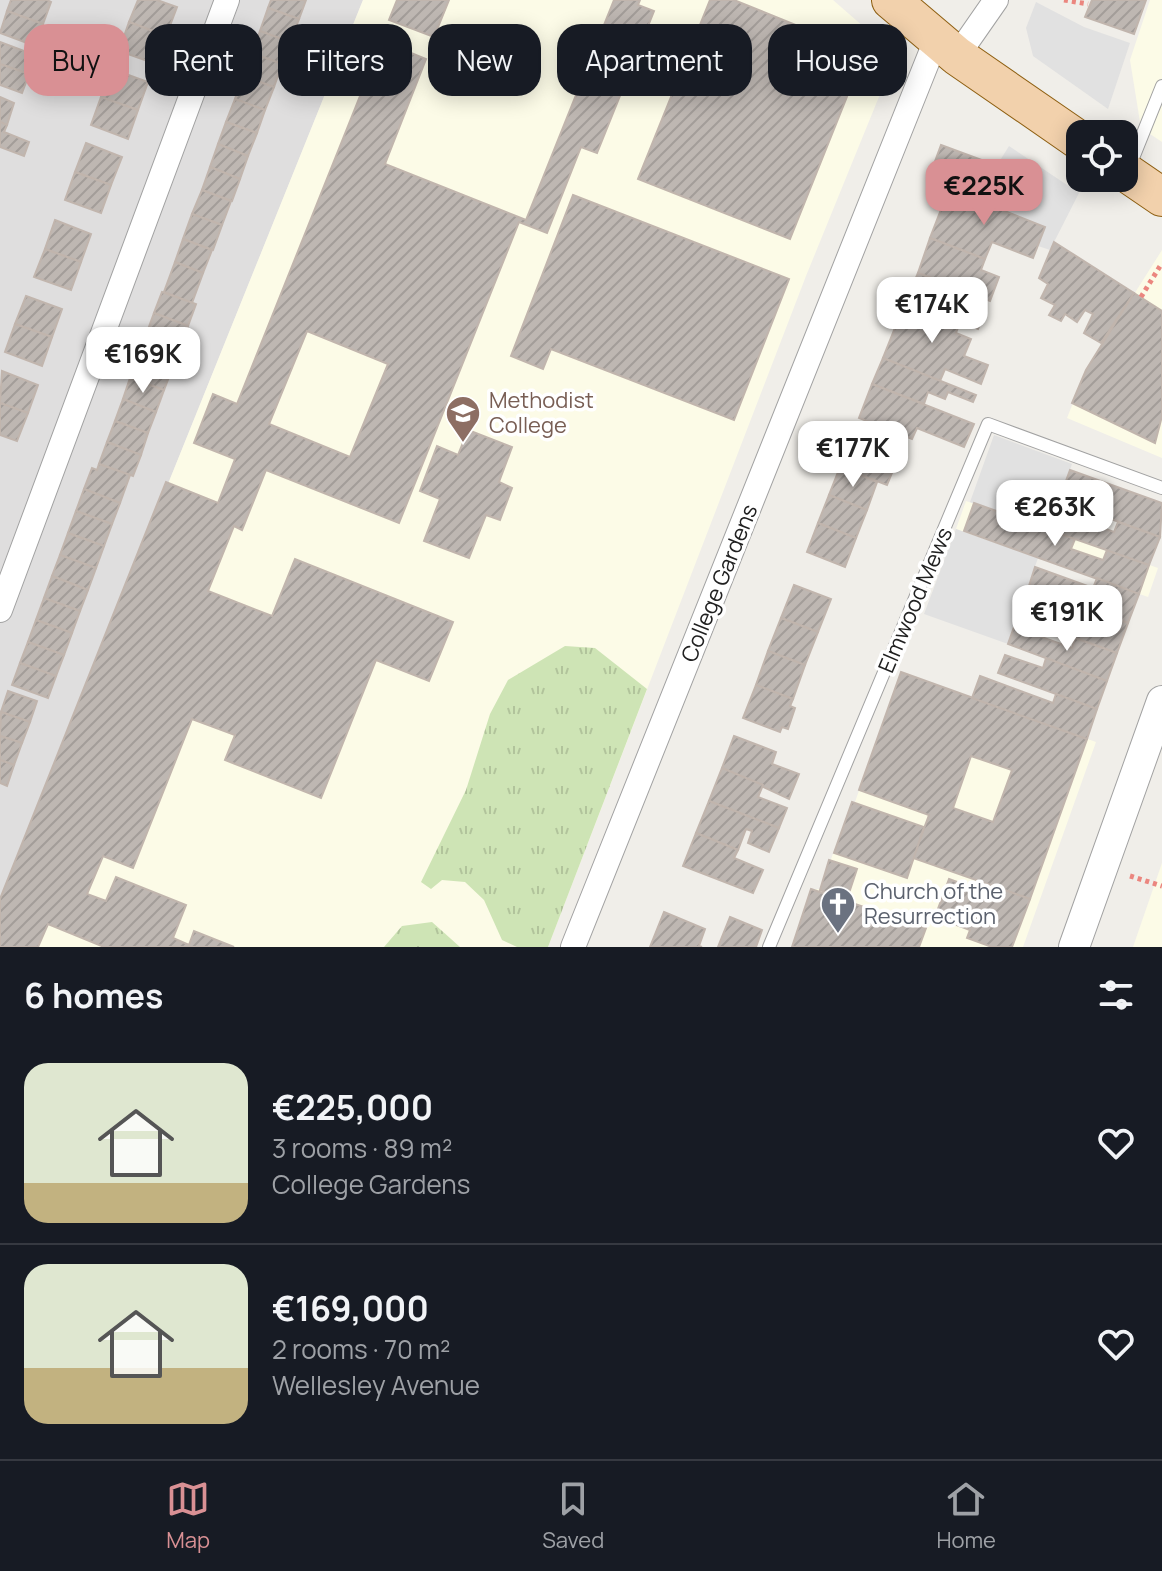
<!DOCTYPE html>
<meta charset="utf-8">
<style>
:root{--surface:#171b24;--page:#20242c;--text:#f1f3f6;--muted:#9ea1a6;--line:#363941;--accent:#d99094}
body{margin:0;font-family:Manrope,sans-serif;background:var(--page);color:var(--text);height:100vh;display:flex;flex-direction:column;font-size:30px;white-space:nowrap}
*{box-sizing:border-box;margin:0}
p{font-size:26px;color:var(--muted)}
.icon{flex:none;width:44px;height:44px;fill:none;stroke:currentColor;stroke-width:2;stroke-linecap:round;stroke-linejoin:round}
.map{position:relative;height:947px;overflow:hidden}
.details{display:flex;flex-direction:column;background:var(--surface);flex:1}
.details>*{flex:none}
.hud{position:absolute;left:24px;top:24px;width:1114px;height:72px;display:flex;gap:16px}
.controls{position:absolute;left:1066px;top:120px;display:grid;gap:16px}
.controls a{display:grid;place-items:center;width:72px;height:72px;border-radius:16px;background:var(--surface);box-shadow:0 4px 20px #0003;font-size:40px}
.price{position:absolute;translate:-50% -68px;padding:0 18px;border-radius:16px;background:#fff;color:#222;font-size:26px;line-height:52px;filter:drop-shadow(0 2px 4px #0008)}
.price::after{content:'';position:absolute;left:50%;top:48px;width:24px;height:18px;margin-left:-12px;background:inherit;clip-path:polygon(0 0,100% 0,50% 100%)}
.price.selected{background:var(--accent);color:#111}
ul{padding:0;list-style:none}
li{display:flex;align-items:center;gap:24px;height:200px;padding:0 24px}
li+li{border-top:2px solid var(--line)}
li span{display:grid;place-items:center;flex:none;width:224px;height:160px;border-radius:24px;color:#555}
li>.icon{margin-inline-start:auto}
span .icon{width:96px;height:96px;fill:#fffc;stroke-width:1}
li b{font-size:34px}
h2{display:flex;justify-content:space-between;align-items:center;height:96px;padding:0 24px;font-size:34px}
.chip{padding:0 28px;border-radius:24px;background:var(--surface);box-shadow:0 4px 20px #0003;font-size:28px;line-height:72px}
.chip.selected{background:var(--accent);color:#111}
.tab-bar{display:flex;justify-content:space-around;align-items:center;height:112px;border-top:2px solid var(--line);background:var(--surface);font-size:22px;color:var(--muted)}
.tab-bar a{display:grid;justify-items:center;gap:4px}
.tab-bar .selected{color:var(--accent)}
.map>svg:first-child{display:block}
.residential{fill:#dfdede}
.education{fill:#fcfbe7}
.grass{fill:url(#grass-tufts)}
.parking{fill:#e1e1e1}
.building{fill:url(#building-hatch);stroke:#c1b5ad;stroke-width:2;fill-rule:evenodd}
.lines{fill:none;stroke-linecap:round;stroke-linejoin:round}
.service-casing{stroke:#a2a2a2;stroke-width:14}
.minor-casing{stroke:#a2a2a2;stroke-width:26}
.tertiary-casing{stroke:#a2a2a2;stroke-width:32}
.primary-casing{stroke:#8e5f11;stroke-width:40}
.path{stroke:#eb867f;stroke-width:5;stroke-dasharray:4 4;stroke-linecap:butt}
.service{stroke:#fff;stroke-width:12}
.minor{stroke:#fff;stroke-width:24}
.tertiary{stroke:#fff;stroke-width:30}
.primary{stroke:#f2d1ac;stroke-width:38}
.labels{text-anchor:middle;stroke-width:7;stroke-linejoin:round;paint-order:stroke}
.education-label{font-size:22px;fill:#785e54;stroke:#fff;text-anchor:start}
.street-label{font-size:22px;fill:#212121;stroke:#fff}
.worship-label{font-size:22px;fill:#5b616d;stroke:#fff;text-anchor:start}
</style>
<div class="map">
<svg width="1162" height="947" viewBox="0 0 1162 947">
<defs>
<pattern id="grass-tufts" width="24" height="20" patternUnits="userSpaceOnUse" patternTransform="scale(2)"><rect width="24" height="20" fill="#cee4b5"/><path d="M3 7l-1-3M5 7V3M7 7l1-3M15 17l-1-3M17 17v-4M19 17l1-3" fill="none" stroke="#b1c39b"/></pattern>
<pattern id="building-hatch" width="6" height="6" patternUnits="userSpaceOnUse" patternTransform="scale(2)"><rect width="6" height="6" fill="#beb7b2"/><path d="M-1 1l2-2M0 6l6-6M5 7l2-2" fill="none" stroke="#a39d99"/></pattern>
</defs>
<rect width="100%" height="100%" fill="#f0eee9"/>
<path class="residential" d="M 0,0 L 363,0 L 0,901 Z"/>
<g class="education">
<path d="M 363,0 L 833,0 L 896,55 L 806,276 L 548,947 L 0,947 L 0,901 Z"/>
<path d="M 1150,0 L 1162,0 L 1162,142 L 1141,128 L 1130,60 Z"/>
<path d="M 1162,250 L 1162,458 L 1067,418 L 1086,370 Z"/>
<path d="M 966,501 L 1158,568 L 1148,597 L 956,529 Z"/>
<path d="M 901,672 L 1096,742 L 1023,947 L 792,947 L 811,889 L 820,889 L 852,802 L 855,802 Z"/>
<path d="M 1162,863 L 1162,947 L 1133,947 Z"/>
</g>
<g class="grass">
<path d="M 565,646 L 595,648 L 647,689 L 548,947 L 517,947 L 502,940 L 484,900 L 465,882 L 442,880 L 431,889 L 421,882 L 466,790 L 490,714 L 508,680 Z"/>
<path d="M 432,922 L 460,947 L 384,947 L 402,926 Z"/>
</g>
<g class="parking">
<path d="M 1036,2 L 1084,27 L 1130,43 L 1108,109 L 1033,56 L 1026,28 Z"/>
<path d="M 1009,146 L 1079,193 L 1050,250 L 1038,246 L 1045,228 L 979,201 L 984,186 Z"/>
<path d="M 994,435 L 1072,464 L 1049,530 L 970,502 Z"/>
<path d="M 956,529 L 1038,558 L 1008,644 L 924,614 Z"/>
</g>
<g class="building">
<path d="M 11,0 L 47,0 L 51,2 L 43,24 L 7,11 Z"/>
<path d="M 138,0 L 157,0 L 177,7 L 166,36 L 129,22 Z"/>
<path d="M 271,0 L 306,0 L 299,19 L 268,8 Z"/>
<path d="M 397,0 L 449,0 L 434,37 L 389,20 Z"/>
<path d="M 614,0 L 640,0 L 638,5 L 654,11 L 597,153 L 581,147 L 547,233 L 519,222 L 399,523 L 266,470 L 242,530 L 234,526 L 208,591 L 272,616 L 295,559 L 453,622 L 429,681 L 376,660 L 321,798 L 225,760 L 235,735 L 192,719 L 133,868 L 103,856 L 87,894 L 106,901 L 116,877 L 186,905 L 173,938 L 189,945 L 194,931 L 234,947 L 104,947 L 48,924 L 38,947 L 0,947 L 0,899 L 166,482 L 218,503 L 235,459 L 194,443 L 213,394 L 237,404 L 382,41 L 426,59 L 385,164 L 526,220 ZM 307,331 L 388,364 L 350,457 L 269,424 Z"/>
<path d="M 710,0 L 734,0 L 823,36 L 813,62 L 854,79 L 790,239 L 638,179 Z"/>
<path d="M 1092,0 L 1146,0 L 1134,34 L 1085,17 Z"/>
<path d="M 268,8 L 299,19 L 290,42 L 260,31 Z"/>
<path d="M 7,11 L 43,24 L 35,46 L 0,33 Z"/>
<path d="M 129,22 L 166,36 L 156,64 L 119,51 Z"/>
<path d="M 260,31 L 290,42 L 282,64 L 252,53 Z"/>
<path d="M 0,42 L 35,55 L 29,74 L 0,64 Z"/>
<path d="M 252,53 L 282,64 L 274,87 L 243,76 Z"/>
<path d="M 0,64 L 29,74 L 22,93 L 0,85 Z"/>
<path d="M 112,69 L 148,82 L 138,110 L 101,97 Z"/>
<path d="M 243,76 L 274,87 L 265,110 L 235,99 Z"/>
<path d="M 0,97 L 14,103 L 7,125 L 0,122 Z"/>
<path d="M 101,97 L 138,110 L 128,139 L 91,125 Z"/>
<path d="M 235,99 L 265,110 L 257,133 L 226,122 Z"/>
<path d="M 0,122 L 7,125 L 4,132 L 29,142 L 24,156 L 0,147 Z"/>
<path d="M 226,122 L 257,133 L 248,156 L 218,144 Z"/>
<path d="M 86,143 L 122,157 L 111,185 L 75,172 Z"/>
<path d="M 218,144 L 248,156 L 240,179 L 210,167 Z"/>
<path d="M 941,145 L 982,160 L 974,182 L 933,167 Z"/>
<path d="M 210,167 L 240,179 L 232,201 L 202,190 Z"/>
<path d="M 75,172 L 111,185 L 101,213 L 65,200 Z"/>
<path d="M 949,189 L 1045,227 L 1033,258 L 992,242 L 985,259 L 930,238 Z"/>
<path d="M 202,190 L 231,201 L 222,225 L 192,214 Z"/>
<path d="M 573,195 L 789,279 L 734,420 L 551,349 L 543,369 L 511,356 Z"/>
<path d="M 192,214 L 222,225 L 213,250 L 183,239 Z"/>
<path d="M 55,220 L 91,234 L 81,262 L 45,249 Z"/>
<path d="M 930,238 L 985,259 L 981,270 L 999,277 L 990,301 L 918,273 Z"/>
<path d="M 183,239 L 212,250 L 203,273 L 175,262 Z"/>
<path d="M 1054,242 L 1134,293 L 1101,343 L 1084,333 L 1093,314 L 1085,310 L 1077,322 L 1065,314 L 1061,321 L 1049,315 L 1055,305 L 1041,298 L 1048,284 L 1039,278 Z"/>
<path d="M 45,249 L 81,262 L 71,290 L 34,277 Z"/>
<path d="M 175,262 L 203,273 L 192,303 L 164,292 Z"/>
<path d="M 918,273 L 970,293 L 967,303 L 985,310 L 978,329 L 906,300 Z"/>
<path d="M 162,292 L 196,304 L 188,326 L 154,313 Z"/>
<path d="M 1134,293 L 1162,311 L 1162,416 L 1155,443 L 1072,403 L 1086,370 Z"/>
<path d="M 26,296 L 62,309 L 52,337 L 15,324 Z"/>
<path d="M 906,300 L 960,322 L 956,333 L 971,339 L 964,356 L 988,365 L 981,384 L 945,369 L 940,381 L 883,358 Z"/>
<path d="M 154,313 L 188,326 L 180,347 L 146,335 Z"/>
<path d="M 15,324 L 52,337 L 42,366 L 5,352 Z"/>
<path d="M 146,335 L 180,347 L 172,369 L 138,356 Z"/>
<path d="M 138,356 L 172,369 L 164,390 L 130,378 Z"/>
<path d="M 883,358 L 976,395 L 973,402 L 948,392 L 945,399 L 928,392 L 924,404 L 872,384 Z"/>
<path d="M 2,371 L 38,385 L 28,413 L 0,403 Z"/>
<path d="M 130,378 L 164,390 L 156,412 L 123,399 Z"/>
<path d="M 872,384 L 974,424 L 964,447 L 917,428 L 912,439 L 859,418 Z"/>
<path d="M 123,399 L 156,412 L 148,433 L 115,421 Z"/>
<path d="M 0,403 L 28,413 L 17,441 L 0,435 Z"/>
<path d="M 115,421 L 148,433 L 141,455 L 107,442 Z"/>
<path d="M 468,430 L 512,447 L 499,482 L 512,488 L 500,520 L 486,515 L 469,558 L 424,541 L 440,499 L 420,491 L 437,446 L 458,455 Z"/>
<path d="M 851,438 L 889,453 L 884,465 L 894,468 L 887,485 L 840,467 Z"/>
<path d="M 107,442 L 141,455 L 133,476 L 99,464 Z"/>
<path d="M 99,464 L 130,475 L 120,503 L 84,489 L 92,468 L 97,470 Z"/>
<path d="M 840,467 L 877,482 L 867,510 L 829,495 Z"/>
<path d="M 1070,470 L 1162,503 L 1160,537 L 1059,500 Z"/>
<path d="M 84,489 L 120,503 L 112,524 L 76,511 Z"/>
<path d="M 829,495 L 867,510 L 856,538 L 818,523 Z"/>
<path d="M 974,503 L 1075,539 L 1071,549 L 1103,560 L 1107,550 L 1149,565 L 1139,594 L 964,531 Z"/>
<path d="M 76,511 L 112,524 L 104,546 L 68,533 Z"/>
<path d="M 1056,511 L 1114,532 L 1118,522 L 1160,537 L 1149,565 L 1049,530 Z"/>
<path d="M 818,523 L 856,538 L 845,567 L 807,552 Z"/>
<path d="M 68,533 L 104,546 L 96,568 L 60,555 Z"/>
<path d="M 60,555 L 96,568 L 88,590 L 52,576 Z"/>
<path d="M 1035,567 L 1093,588 L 1097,578 L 1139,594 L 1128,623 L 1029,586 Z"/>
<path d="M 52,576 L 88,590 L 80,611 L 44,598 Z"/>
<path d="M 794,585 L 831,599 L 818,632 L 781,618 Z"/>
<path d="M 1025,596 L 1083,617 L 1086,608 L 1128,623 L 1117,653 L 1017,617 Z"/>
<path d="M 44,598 L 80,611 L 72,633 L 36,620 Z"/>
<path d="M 781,618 L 818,632 L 805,665 L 768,651 Z"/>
<path d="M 36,620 L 72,633 L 64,655 L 28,642 Z"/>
<path d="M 1014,627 L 1072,648 L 1075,638 L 1117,653 L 1107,681 L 1008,644 Z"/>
<path d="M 28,642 L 64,655 L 56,676 L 20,663 Z"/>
<path d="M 768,651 L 805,665 L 793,699 L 756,685 Z"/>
<path d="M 1005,655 L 1043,668 L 1046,658 L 1107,681 L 1097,709 L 998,673 Z"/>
<path d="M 20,663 L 56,676 L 48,698 L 12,685 Z"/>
<path d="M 901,672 L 1087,739 L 1030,899 L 913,858 L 929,815 L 859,790 ZM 971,756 L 1012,770 L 993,822 L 953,808 Z"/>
<path d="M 980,676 L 1053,703 L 1056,694 L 1097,709 L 1087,739 L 972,698 Z"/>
<path d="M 756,685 L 793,699 L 790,706 L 795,708 L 788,729 L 782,727 L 780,732 L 743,718 Z"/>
<path d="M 8,691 L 37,701 L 30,722 L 1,712 Z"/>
<path d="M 1,712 L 30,722 L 22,743 L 0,736 Z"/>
<path d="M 0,736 L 22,743 L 14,765 L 0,760 Z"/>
<path d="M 734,736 L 776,752 L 772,764 L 799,774 L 789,799 L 722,768 Z"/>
<path d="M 0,760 L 14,765 L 7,786 L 0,783 Z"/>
<path d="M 722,768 L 763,785 L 758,797 L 787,808 L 779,828 L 709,801 Z"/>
<path d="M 709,801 L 779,828 L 769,852 L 748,843 L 752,831 L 746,829 L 738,850 L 696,833 Z"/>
<path d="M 852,802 L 924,827 L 907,878 L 834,853 Z"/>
<path d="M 696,833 L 738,850 L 734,858 L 763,870 L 753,893 L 683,866 Z"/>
<path d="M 829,860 L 857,869 L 847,899 L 820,890 Z"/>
<path d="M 949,879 L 984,892 L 987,884 L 1030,899 L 1012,947 L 992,947 L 967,938 L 970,930 L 935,917 Z"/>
<path d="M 811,889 L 926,928 L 919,947 L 792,947 Z"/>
<path d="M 664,912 L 705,929 L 699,946 L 702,947 L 650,947 Z"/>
<path d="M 730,917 L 762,930 L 756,947 L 718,947 Z"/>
</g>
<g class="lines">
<g class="service-casing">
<g id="service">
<path d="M 1129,168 L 1162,86"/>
<path d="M 769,947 L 988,424 L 1162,488"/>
</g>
</g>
<g class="minor-casing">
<g id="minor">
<path d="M 957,56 L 996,0"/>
<path d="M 0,610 L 227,0"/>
<path d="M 573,947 L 936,40"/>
</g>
</g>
<g class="tertiary-casing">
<path id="tertiary" d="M 1074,947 L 1162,701"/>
</g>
<g class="primary-casing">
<g id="primary">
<path d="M 891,0 L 957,56 L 1080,141"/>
<path d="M 1124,171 L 1162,197"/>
</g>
</g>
<g class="path">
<path d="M 1064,0 L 1088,4"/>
<path d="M 1141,297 L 1162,263"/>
<path d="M 1130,876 L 1162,886"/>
</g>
<use href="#service" class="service"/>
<use href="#minor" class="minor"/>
<use href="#tertiary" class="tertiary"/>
<use href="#primary" class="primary"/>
</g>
<defs>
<g id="school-pin" transform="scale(1.8)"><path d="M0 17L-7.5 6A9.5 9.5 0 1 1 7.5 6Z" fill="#8d6e63" stroke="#fff"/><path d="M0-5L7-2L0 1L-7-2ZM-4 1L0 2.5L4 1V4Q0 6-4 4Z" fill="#fff"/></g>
<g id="church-pin" transform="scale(1.8)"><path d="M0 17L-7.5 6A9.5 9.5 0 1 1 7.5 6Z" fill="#6b7280" stroke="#fff"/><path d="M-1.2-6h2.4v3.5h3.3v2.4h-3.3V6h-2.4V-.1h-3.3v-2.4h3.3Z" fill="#fff"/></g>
</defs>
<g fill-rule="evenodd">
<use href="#school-pin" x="463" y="413"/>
<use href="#church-pin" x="838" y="904"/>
</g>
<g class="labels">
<g class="education-label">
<text x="489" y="408">Methodist<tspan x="489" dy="25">College</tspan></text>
</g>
<g class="street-label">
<text transform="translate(719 583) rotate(-68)" y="8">College Gardens</text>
<text transform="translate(915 600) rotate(-67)" y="8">Elmwood Mews</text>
</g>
<g class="worship-label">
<text x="864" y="899">Church of the<tspan x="864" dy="25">Resurrection</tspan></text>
</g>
</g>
</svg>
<div class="controls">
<a><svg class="icon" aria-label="locate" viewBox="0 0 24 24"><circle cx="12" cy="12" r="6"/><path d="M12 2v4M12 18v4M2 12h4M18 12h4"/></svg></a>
</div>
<b class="price selected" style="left:984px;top:227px">€225K</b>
<b class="price" style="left:932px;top:345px">€174K</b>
<b class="price" style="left:143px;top:395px">€169K</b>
<b class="price" style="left:853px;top:489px">€177K</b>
<b class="price" style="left:1055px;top:548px">€263K</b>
<b class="price" style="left:1067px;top:653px">€191K</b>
<div class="hud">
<a class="chip selected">Buy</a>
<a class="chip">Rent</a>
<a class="chip">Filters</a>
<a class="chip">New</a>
<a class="chip">Apartment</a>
<a class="chip">House</a>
</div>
</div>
<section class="details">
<h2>6 homes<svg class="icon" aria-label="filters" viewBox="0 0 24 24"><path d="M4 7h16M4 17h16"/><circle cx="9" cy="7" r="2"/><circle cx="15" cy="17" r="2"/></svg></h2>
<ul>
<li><span style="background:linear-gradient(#dfe7d0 75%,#c2b280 0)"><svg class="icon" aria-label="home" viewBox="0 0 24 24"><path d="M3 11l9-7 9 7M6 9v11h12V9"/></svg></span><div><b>€225,000</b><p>3 rooms · 89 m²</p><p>College Gardens</p></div><svg class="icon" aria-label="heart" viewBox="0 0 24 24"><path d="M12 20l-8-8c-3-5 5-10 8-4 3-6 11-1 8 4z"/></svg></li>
<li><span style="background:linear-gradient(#dfe7d0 65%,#c2b280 0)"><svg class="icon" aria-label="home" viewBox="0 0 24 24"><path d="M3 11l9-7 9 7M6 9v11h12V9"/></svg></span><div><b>€169,000</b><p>2 rooms · 70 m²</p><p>Wellesley Avenue</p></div><svg class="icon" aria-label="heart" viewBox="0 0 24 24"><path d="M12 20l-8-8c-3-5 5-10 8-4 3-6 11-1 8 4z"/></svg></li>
</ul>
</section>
<nav class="tab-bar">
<a class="selected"><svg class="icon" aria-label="map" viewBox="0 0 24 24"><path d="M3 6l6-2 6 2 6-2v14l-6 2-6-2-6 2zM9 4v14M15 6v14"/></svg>Map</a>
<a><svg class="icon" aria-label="saved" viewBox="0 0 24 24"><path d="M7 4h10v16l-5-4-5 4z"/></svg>Saved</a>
<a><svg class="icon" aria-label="home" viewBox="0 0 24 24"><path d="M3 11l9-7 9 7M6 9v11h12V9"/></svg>Home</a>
</nav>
